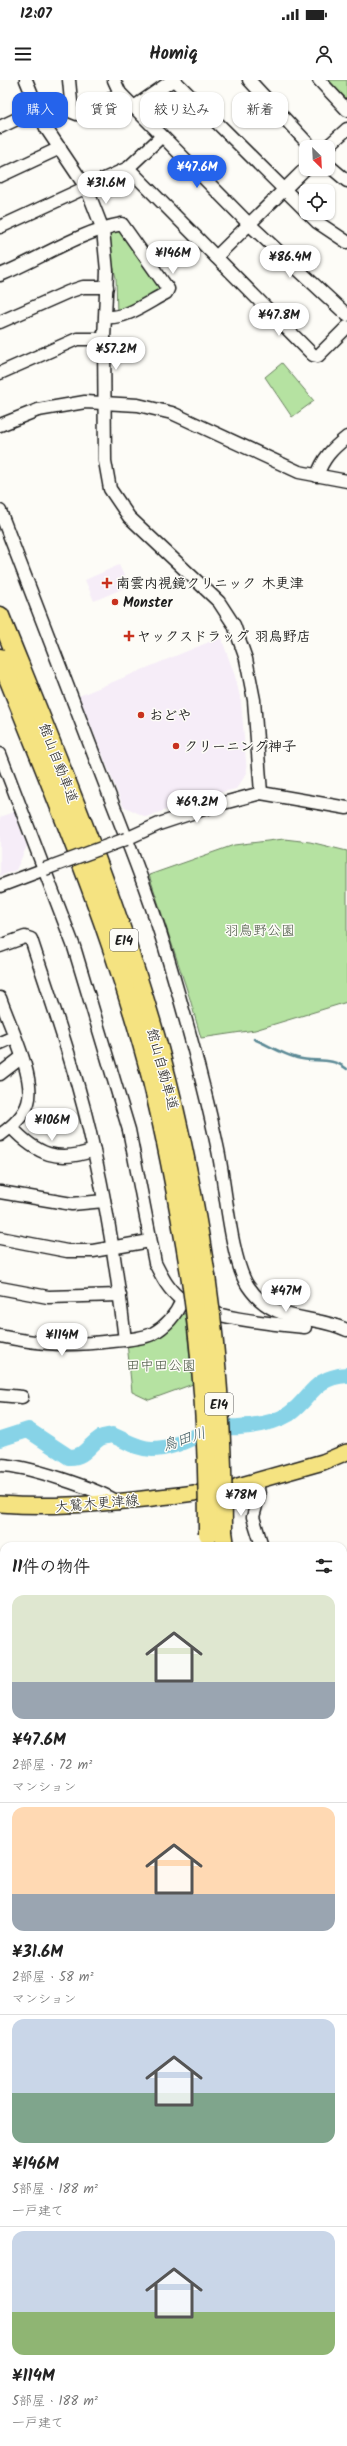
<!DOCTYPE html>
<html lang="ja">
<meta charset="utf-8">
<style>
:root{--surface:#fff;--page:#f6f6f6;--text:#222;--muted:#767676;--line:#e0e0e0;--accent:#2563eb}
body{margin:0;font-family:Kalam,"Klee One",sans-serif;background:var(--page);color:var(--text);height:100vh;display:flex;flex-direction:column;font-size:15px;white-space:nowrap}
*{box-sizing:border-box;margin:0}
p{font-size:13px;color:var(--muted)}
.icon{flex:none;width:22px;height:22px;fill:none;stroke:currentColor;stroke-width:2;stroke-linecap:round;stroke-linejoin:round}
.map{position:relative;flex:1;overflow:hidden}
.sheet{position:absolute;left:0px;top:1462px;width:347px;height:904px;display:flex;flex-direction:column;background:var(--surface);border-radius:12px 12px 0 0;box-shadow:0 1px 3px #0004}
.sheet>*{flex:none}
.banner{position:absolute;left:12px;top:12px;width:323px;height:36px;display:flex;gap:8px}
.needle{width:26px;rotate:156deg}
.buttons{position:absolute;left:299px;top:60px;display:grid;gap:8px}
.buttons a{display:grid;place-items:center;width:36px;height:36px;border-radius:8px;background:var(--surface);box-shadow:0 1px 3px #0004;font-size:20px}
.price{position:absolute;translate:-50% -34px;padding:0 9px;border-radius:14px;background:#fff;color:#222;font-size:13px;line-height:26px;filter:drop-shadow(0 1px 2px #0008)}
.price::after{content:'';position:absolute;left:50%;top:24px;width:12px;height:9px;margin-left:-6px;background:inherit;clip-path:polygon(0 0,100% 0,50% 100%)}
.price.on{background:var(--accent);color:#fff}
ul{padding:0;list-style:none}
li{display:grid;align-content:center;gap:8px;height:212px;padding:0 12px}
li+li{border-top:1px solid var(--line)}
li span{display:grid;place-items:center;height:124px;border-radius:12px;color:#555}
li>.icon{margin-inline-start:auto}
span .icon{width:72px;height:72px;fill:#fffc;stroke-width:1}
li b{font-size:17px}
h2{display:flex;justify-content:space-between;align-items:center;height:48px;padding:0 12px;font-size:17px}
.tag{padding:0 14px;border-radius:12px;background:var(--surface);box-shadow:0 1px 3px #0004;font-size:14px;line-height:36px}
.tag.on{background:var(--accent);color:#fff}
.status{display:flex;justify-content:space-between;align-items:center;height:28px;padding:0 20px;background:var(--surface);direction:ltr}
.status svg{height:11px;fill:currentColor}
header{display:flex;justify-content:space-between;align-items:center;height:52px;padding:0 12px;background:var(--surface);font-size:18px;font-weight:800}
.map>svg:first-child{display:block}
.built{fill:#f6edf8}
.green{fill:#b5e2a1;stroke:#687f5e}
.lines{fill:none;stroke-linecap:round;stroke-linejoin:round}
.stream{stroke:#5c8a96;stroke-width:2.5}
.river{stroke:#87d3e7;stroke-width:16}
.minor-casing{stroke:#1c1c1c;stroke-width:15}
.major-casing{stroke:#1c1c1c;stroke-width:18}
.highway-casing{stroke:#1c1c1c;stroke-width:21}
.minor{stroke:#fdfcf7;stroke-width:12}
.major{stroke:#f5e381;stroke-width:15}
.highway{stroke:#f5e381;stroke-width:18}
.minor-bridge-casing{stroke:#1c1c1c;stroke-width:15;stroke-linecap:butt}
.highway-bridge-casing{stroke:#1c1c1c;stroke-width:21;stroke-linecap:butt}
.minor-bridge{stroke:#fdfcf7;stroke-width:12}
.highway-bridge{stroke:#f5e381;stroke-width:18}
.poi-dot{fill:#c8321e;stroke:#fdfcf7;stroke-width:1.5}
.labels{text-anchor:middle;stroke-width:3;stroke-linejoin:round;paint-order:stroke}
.shield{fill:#fdfcf7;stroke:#605f5e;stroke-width:1}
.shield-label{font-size:13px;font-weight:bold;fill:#1c1c1c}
.poi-label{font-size:14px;font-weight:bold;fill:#1c1c1c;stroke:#fdfcf7;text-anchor:start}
.street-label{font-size:14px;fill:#1c1c1c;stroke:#fdfcf7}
.park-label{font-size:14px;fill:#4a5744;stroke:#fdfcf7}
.water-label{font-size:15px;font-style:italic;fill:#415c63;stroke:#fdfcf7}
</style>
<div class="status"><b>12:07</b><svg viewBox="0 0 49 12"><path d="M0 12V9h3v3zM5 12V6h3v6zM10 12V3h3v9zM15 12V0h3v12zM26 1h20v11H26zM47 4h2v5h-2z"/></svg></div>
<header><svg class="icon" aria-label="menu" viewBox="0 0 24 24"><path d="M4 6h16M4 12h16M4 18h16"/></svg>Homiq<svg class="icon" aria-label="person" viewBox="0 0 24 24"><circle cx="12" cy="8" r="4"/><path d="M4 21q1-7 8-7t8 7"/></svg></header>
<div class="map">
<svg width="347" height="2366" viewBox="0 0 347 2366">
<rect width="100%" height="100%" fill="#fdfcf7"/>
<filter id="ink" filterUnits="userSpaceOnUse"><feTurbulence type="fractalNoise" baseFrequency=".025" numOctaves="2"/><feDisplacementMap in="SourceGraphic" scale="8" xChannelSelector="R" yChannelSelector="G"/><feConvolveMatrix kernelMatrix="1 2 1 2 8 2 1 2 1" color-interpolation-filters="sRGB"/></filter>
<g filter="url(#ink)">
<g class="built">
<path d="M 119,485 L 129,506 L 94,521 L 85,500 Z"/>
<path d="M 221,557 L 235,596 L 241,621 L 247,693 L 236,709 L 208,715 L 146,737 L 123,726 L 79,616 Z"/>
<path d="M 14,732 L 27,766 L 16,790 L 0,796 L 0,737 Z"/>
</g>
<g class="green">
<path d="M 326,0 L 347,0 L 347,21 Z"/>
<path d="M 121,146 L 165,208 L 117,234 L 116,198 L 105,151 Z"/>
<path d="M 282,283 L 314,321 L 292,337 L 265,297 Z"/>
<path d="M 284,759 L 310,762 L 347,771 L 347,922 L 255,950 L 201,958 L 190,919 L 149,795 L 234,765 Z"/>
<path d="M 185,1233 L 193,1304 L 149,1320 L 132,1312 L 127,1263 L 177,1239 Z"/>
<path d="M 4,1511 L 4,2093 L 0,2110 L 0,1513 Z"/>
<path d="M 347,1526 L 347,1730 L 343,1733 L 343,1529 Z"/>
<path d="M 347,1960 L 347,2161 L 343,2167 L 343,1964 Z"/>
<path d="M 14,2362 L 70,2362 L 72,2366 L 12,2366 Z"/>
</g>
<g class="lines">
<path class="stream" d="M 254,959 C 268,965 282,974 297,978 C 315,983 331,976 347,989"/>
<path class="river" d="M 0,1359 L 28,1350 L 69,1377 C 84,1378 89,1365 100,1358 C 104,1356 109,1356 112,1355 C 125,1360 137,1369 152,1369 C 176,1369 195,1354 218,1348 C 225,1346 232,1348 239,1347 C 255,1346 276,1342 289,1334 C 313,1317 311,1298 347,1295"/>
<g class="minor-casing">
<g id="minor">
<path d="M 26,0 L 46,48 L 87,109 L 103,150 L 107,191 L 104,259 L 105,381 L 110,409 L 129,437 L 219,522 L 234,545 L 246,579 L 254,620 L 261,713"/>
<path d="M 69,0 L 72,32 L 77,34 L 97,28 L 120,13"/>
<path d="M 114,0 L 120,13 L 249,144 L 347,235"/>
<path d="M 174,0 L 306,131"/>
<path d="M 249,0 L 311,67"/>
<path d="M 319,0 L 347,30"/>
<path d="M 134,27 L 173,0"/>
<path d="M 0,47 L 38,29"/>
<path d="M 327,67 L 347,49"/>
<path d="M 328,85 L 347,101"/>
<path d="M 128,88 L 313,275 L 318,276 L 347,247"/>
<path d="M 0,96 L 60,68"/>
<path d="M 308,133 L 317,142 L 347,162"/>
<path d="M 0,147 L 128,88 L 162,56"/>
<path d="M 216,177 L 306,88"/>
<path d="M 0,195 C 40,179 78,152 122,144 L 168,209 L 166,213 C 148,222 127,239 106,237"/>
<path d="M 0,242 L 68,212 L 83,207 L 107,207"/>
<path d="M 0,293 L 77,259 L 104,259"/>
<path d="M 0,345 L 38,330 L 85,322 L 138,325 L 172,333 L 299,392 L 347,401"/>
<path d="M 317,396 C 323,378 332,369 347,357"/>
<path d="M 0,431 C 34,519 68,608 102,696 C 126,758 152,821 170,885 C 188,946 205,1008 218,1070 C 225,1103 231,1181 248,1206 C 274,1245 311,1233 347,1250"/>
<path d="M 0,674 L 74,867 L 129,1050 L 155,1183 C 162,1197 169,1211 182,1220 C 207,1238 274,1244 305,1247"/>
<path d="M 126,759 L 159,744 L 216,725 L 261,713 L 347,728"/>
<path d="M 0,806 L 45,789"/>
<path d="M 0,866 L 25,857 L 31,859 C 54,929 79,999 94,1071 C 108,1133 118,1197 125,1260"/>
<path d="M 0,918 C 9,944 36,998 28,1023 C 24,1036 10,1048 0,1055"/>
<path d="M 0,963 L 14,957"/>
<path d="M 0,994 L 22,977"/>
<path d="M 11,1047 C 37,1075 58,1083 94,1070"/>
<path d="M 0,1112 L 72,1124 L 104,1121"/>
<path d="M 0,1158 L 67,1171 L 93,1171 L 150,1161"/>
<path d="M 0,1208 L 48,1217 L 120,1215"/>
<path d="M 0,1256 C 42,1265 71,1266 113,1261 C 125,1260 141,1259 152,1254 C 167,1246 176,1235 182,1220"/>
<path d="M 0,1315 L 22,1317"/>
<path d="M 0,1385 C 25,1385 98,1409 119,1423"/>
<path d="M 257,1401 L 259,1415 L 253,1437 L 262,1466"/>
<path d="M 343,1832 L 347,1831"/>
<path d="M 343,1972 L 347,1969"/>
<path d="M 0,2198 L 4,2201"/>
<path d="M 343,2204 L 347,2193"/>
<path d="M 343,2357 L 347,2349"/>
<path d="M 199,2362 L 203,2366"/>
<path d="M 280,2362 L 285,2366"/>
</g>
</g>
<g class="major-casing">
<g id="major">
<path d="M 238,1406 L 323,1382 L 347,1372"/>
<path d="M 0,1424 C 65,1429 129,1421 194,1413"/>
</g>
</g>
<g class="highway-casing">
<g id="highway">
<path d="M 0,536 C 54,670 110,803 151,941 C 176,1025 193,1110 206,1196"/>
<path d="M 0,578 C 55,715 114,854 151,997 C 168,1064 180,1132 191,1200"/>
<path d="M 223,1452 L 225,1466"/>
<path d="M 343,1864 L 347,1862"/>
<path d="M 343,1884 L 347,1882"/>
<path d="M 343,1911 L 347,1909"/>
<path d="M 343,1950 L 347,1946"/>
<path d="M 0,2187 L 4,2173"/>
<path d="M 0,2270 L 4,2261"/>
<path d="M 0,2307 L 4,2298"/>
<path d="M 0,2357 L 4,2351"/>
</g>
</g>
<use href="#minor" class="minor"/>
<use href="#major" class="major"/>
<use href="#highway" class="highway"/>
<g class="minor-bridge-casing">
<path id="minor-bridge" d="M 45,789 L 126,759"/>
</g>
<g class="highway-bridge-casing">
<g id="highway-bridge">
<path d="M 206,1196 C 218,1281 223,1366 223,1452"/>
<path d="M 191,1200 C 203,1284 208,1369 208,1454"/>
</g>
</g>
<use href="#minor-bridge" class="minor-bridge"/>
<use href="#highway-bridge" class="highway-bridge"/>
</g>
</g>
<g class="poi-dot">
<path d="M105 497h4v4h4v4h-4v4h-4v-4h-4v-4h4z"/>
<circle cx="115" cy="522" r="4"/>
<path d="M127 550h4v4h4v4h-4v4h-4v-4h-4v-4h4z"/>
<circle cx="141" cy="635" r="4"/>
<circle cx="176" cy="666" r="4"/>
</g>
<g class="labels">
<g class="shield">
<rect x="110" y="849" width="28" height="22" rx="3"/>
<rect x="205" y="1313" width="28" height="22" rx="3"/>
</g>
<g class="shield-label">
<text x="124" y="865">E14</text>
<text x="219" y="1329">E14</text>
</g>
<g class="poi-label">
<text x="116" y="508">南雲内視鏡クリニック 木更津</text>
<text x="123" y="527">Monster</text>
<text x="137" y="561">ヤックスドラッグ 羽鳥野店</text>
<text x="149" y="640">おどや</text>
<text x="184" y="671">クリーニング神子</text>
</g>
<g class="street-label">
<text transform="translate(59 683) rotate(69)" y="5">館山自動車道</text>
<text transform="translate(163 989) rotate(75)" y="5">館山自動車道</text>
<text transform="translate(97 1423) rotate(-5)" y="5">大鷲木更津線</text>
</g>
<g class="park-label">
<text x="260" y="855">羽鳥野公園</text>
<text x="161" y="1290">田中田公園</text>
</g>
<g class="water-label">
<text transform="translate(184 1359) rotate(-18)" y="5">鳥田川</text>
</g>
</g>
</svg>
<div class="buttons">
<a><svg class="needle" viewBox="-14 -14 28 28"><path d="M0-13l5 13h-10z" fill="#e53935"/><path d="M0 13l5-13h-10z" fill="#767676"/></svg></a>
<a><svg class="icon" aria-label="locate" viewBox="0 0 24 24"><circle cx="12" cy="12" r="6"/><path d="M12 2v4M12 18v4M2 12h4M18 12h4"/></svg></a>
</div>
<b class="price on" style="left:197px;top:109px">¥47.6M</b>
<b class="price" style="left:106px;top:125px">¥31.6M</b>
<b class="price" style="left:173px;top:195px">¥146M</b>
<b class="price" style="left:290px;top:199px">¥86.4M</b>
<b class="price" style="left:279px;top:257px">¥47.8M</b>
<b class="price" style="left:116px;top:291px">¥57.2M</b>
<b class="price" style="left:197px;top:744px">¥69.2M</b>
<b class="price" style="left:52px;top:1062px">¥106M</b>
<b class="price" style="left:286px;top:1233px">¥47M</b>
<b class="price" style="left:62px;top:1277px">¥114M</b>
<b class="price" style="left:241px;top:1437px">¥78M</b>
<div class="banner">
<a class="tag on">購入</a>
<a class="tag">賃貸</a>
<a class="tag">絞り込み</a>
<a class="tag">新着</a>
</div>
<section class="sheet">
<h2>11件の物件<svg class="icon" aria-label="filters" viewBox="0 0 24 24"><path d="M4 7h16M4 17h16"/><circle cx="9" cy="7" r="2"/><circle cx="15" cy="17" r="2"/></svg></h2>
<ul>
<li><span style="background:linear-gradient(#dfe7d0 70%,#9aa5b1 0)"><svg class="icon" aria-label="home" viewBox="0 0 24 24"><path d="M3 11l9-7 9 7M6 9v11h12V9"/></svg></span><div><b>¥47.6M</b><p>2部屋 · 72 m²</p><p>マンション</p></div></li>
<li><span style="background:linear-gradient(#ffd9b3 70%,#9aa5b1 0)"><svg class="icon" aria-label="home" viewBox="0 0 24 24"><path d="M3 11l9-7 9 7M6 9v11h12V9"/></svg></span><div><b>¥31.6M</b><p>2部屋 · 58 m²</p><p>マンション</p></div></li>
<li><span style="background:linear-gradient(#c9d6e8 60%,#7fa58c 0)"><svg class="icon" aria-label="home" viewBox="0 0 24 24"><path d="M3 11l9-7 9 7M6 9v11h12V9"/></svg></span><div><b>¥146M</b><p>5部屋 · 188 m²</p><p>一戸建て</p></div></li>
<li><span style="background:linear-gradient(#c9d6e8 65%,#8fb573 0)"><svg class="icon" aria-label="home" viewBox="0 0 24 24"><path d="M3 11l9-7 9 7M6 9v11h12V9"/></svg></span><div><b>¥114M</b><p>5部屋 · 188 m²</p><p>一戸建て</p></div></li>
</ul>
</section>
</div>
